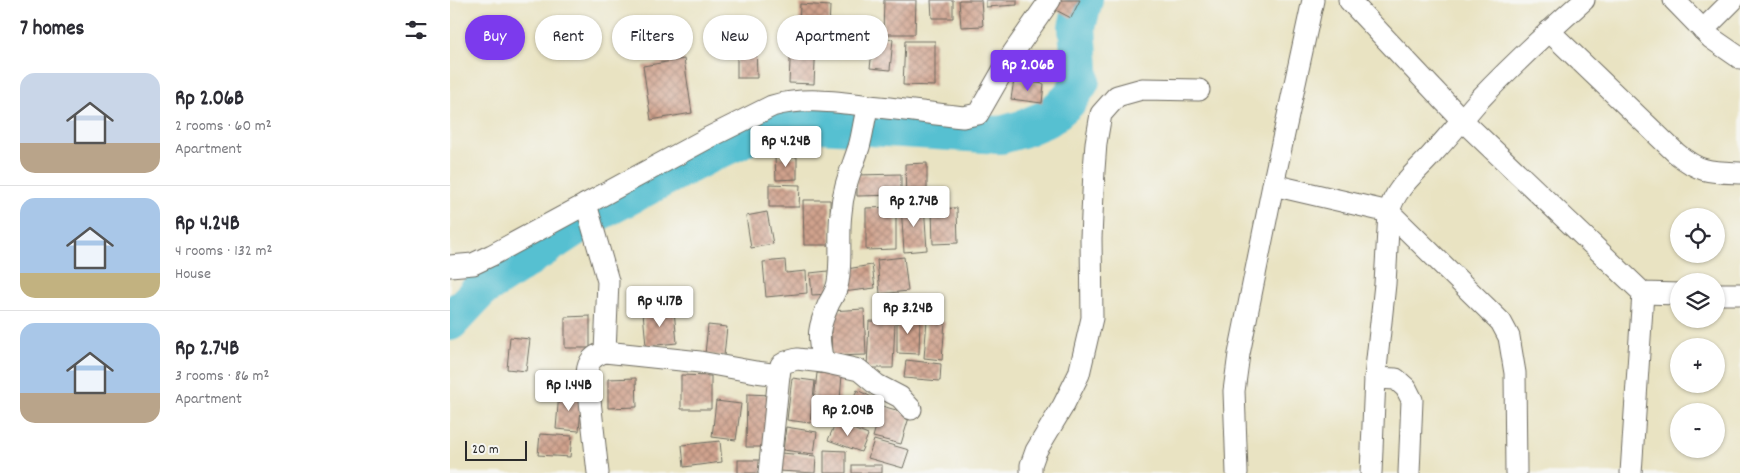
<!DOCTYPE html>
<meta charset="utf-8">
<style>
:root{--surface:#fff;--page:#f7f7f7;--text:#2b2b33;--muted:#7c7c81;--line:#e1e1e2;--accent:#7c3aed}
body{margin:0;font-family:Dekko,sans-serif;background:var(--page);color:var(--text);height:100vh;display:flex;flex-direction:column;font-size:19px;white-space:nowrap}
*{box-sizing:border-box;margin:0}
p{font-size:16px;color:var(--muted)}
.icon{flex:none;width:28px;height:28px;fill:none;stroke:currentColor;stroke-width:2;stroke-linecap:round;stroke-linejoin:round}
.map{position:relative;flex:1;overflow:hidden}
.panel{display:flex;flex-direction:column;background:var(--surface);width:450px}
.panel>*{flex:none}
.guide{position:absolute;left:15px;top:15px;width:475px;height:45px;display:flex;gap:10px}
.tools{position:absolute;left:1220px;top:208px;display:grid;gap:10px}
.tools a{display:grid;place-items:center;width:55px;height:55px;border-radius:50%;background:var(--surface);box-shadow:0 1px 4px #0004;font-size:25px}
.scale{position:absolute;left:15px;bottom:12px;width:62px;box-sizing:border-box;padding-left:5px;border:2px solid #2b2b2b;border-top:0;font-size:14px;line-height:18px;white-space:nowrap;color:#2b2b2b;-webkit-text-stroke:4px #f6f6f2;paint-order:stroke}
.price{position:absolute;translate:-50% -42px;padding:0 11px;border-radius:5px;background:#fff;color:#222;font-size:16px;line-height:32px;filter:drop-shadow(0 1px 2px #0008)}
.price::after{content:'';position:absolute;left:50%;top:30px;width:15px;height:11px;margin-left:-8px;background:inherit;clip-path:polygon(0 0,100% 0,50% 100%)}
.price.active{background:var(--accent);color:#fff}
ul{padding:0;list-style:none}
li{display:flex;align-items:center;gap:15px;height:125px;padding:0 20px}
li+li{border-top:1px solid var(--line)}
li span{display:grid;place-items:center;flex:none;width:140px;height:100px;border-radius:15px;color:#555}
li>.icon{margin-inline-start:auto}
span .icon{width:60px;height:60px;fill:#fffc;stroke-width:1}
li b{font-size:21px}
h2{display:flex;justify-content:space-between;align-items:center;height:60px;padding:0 20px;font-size:21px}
.chip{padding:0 18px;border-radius:22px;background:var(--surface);box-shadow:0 1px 4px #0004;font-size:18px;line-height:45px}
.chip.active{background:var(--accent);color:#fff}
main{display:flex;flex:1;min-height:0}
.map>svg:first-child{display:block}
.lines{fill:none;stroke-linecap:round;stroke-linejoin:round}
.river{stroke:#56c0d1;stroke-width:38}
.building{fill:url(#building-cross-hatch)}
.minor-casing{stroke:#6e6b60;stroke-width:23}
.minor{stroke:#fff;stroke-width:21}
</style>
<main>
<section class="panel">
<h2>7 homes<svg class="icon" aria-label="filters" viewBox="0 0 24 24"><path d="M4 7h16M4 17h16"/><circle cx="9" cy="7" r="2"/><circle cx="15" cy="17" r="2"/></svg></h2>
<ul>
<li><span style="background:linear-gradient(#c9d6e8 70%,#b9a48a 0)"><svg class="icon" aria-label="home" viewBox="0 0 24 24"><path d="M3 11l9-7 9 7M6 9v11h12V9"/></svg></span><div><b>Rp 2.06B</b><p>2 rooms · 60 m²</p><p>Apartment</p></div></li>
<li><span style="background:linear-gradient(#a9c7e8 75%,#c2b280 0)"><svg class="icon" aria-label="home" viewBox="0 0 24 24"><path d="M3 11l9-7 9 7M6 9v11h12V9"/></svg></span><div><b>Rp 4.24B</b><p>4 rooms · 132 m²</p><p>House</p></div></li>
<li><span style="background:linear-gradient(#a9c7e8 70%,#b9a48a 0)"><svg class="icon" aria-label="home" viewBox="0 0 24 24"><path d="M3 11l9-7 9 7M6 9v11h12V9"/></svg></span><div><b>Rp 2.74B</b><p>3 rooms · 86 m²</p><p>Apartment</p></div></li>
</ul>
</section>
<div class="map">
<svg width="1290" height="473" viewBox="0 0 1290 473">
<defs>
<pattern id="building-cross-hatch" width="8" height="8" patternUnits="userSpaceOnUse" patternTransform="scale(1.25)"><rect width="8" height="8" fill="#d0a28d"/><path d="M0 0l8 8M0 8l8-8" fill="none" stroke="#a98473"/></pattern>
</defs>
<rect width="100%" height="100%" fill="#f6f6f2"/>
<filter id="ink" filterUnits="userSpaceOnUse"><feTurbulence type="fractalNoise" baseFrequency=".02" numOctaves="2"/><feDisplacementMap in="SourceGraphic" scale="10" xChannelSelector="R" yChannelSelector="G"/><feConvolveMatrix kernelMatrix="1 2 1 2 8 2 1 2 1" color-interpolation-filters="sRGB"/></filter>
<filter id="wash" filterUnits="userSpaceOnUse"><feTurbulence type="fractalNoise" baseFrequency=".0096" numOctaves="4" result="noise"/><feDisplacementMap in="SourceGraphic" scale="20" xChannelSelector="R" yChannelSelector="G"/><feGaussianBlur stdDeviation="1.12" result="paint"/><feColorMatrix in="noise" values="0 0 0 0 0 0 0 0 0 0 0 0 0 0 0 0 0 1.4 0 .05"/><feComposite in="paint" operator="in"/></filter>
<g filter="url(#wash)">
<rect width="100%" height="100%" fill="#e9e3c2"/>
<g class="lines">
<path class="river" d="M 0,322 L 30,290 L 145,214 L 256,156 L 301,135 L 337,122 L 551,135 L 572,129 L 598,118 L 618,101 L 631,81 L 627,27 L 634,0"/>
</g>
<g id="blocks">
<g class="building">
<path d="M 434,0 L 466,0 L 465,34 L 433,34 Z"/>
<path d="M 481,0 L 503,0 L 503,18 L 482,18 Z"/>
<path d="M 509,0 L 531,0 L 533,26 L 511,27 Z"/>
<path d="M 536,0 L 567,0 L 567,5 L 536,7 Z"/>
<path d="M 604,0 L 630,0 L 621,18 L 600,7 Z"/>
<path d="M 350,4 L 380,6 L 379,29 L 349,28 Z"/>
<path d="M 424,37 L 443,39 L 440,70 L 420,68 Z"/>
<path d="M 341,40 L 366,41 L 364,84 L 339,83 Z"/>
<path d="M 455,41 L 485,41 L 485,86 L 453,85 Z"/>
<path d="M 287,43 L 306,43 L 307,78 L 287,78 Z"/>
<path d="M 234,59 L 242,113 L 201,120 L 193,66 Z"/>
<path d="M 564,80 L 594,84 L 592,103 L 561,99 Z"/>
<path d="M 325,157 L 347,157 L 347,179 L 326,180 Z"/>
<path d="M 477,163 L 477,201 L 456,201 L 455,164 Z"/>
<path d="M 451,174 L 451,195 L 407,196 L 407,175 Z"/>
<path d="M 319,184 L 350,185 L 349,207 L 319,207 Z"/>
<path d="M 353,200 L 380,200 L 381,245 L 354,245 Z"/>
<path d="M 474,204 L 477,250 L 454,252 L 451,205 Z"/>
<path d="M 446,207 L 446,249 L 416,250 L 416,208 Z"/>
<path d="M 507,208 L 508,243 L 483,244 L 482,209 Z"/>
<path d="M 317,212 L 323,244 L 301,248 L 296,216 Z"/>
<path d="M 454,257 L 458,291 L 430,294 L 427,260 Z"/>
<path d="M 335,260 L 336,273 L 356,271 L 357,293 L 316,297 L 313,262 Z"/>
<path d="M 422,265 L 425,288 L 393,292 L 390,270 Z"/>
<path d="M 378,271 L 380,294 L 362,295 L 360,273 Z"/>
<path d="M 414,309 L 416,355 L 382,356 L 380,311 Z"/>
<path d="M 224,310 L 227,343 L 196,346 L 193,312 Z"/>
<path d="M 140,316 L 140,348 L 115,348 L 115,317 Z"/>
<path d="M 447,317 L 470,317 L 469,354 L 447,353 Z"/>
<path d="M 477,320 L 495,322 L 492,360 L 474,358 Z"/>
<path d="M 419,321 L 445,322 L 443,368 L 417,368 Z"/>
<path d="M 258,325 L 277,327 L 274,356 L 255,354 Z"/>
<path d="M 60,337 L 80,339 L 76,371 L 57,369 Z"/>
<path d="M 456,360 L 491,364 L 490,381 L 454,378 Z"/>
<path d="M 367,373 L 392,375 L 389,412 L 363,410 Z"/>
<path d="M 231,375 L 261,376 L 261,409 L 231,409 Z"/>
<path d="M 186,378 L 187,407 L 158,408 L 158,379 Z"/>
<path d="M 342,378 L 365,381 L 360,423 L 337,420 Z"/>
<path d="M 407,390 L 426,399 L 412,430 L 392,421 Z"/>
<path d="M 109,393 L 132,396 L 129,431 L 106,429 Z"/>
<path d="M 297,394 L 322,395 L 321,447 L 296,447 Z"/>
<path d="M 266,401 L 291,404 L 286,440 L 262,437 Z"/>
<path d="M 432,406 L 460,414 L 451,444 L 423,437 Z"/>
<path d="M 386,422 L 418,435 L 411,452 L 378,440 Z"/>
<path d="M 336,427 L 367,432 L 364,454 L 333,450 Z"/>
<path d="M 90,434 L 122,436 L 120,457 L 88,455 Z"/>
<path d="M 424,440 L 459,450 L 453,468 L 418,458 Z"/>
<path d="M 270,441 L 272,462 L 234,467 L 232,445 Z"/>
<path d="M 374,450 L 396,451 L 396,473 L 374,473 Z"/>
<path d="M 331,453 L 366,456 L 365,473 L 329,471 Z"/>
<rect x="288" y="460" width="24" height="13"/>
<rect x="402" y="465" width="30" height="8"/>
</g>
</g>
</g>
<g filter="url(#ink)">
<use href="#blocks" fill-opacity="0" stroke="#6e6b60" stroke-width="1"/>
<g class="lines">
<g class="minor-casing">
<g id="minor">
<path d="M 899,0 L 1013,121 L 1193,293 L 1229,294"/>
<path d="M 1224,0 L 1261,38 L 1290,58"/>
<path d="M 1253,30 L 1283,0"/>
<path d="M 1099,31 L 1226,153 C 1250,173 1261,172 1290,173"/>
<path d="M 823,185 L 939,212 C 945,187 968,171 984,152 C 1000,135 1014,117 1029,100 C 1062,65 1098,32 1134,0"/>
<path d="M 136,204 L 158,281 L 155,352"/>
<path d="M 0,266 L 23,264 L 42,255 L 258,138 L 322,106 C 356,96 395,103 429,107 C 457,110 485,114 513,117 L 528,114 L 563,53 L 600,0"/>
<path d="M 1266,294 L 1290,294"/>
<path d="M 373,362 C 367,335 368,328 379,303 C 383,296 387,290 388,282 C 392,259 388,236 391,213 C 393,187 401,171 409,147 C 413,133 414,119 418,106"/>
<path d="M 329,375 L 331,365 L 336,362 L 347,359 L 373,362 L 409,370 L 427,385 L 450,397 L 461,409"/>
<path d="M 925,378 L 946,379 L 956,388 L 962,400 L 959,473"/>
<path d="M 148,473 L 137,373 C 138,361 143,356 155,352 L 250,362 L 306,372 L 329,375 L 319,473"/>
<path d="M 581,473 L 581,465 L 586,451 L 613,406 L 629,374 L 642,318 L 641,238 L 644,170 L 646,143 L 651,114 L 667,96 L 692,89 L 749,90"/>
<path d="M 787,473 L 784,391 L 789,354 L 823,185 L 863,0"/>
<path d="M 921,473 L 925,378 L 935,284 L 939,212 L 1051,322 L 1059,337 L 1065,373 L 1066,473"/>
<path d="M 1181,473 L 1193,293"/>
</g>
</g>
<use href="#minor" class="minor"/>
</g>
</g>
</svg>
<div class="tools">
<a><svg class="icon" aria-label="locate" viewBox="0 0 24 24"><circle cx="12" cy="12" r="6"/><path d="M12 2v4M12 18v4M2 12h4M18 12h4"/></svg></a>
<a><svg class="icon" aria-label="layers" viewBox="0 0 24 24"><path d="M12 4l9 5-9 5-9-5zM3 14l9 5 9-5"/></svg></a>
<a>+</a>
<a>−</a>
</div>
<div class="scale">20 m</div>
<b class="price active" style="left:578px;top:92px">Rp 2.06B</b>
<b class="price" style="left:336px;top:168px">Rp 4.24B</b>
<b class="price" style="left:464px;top:228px">Rp 2.74B</b>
<b class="price" style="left:210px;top:328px">Rp 4.17B</b>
<b class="price" style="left:458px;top:335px">Rp 3.24B</b>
<b class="price" style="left:119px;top:412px">Rp 1.44B</b>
<b class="price" style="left:398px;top:437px">Rp 2.04B</b>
<div class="guide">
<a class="chip active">Buy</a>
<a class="chip">Rent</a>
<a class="chip">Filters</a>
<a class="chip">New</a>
<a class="chip">Apartment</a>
</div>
</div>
</main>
